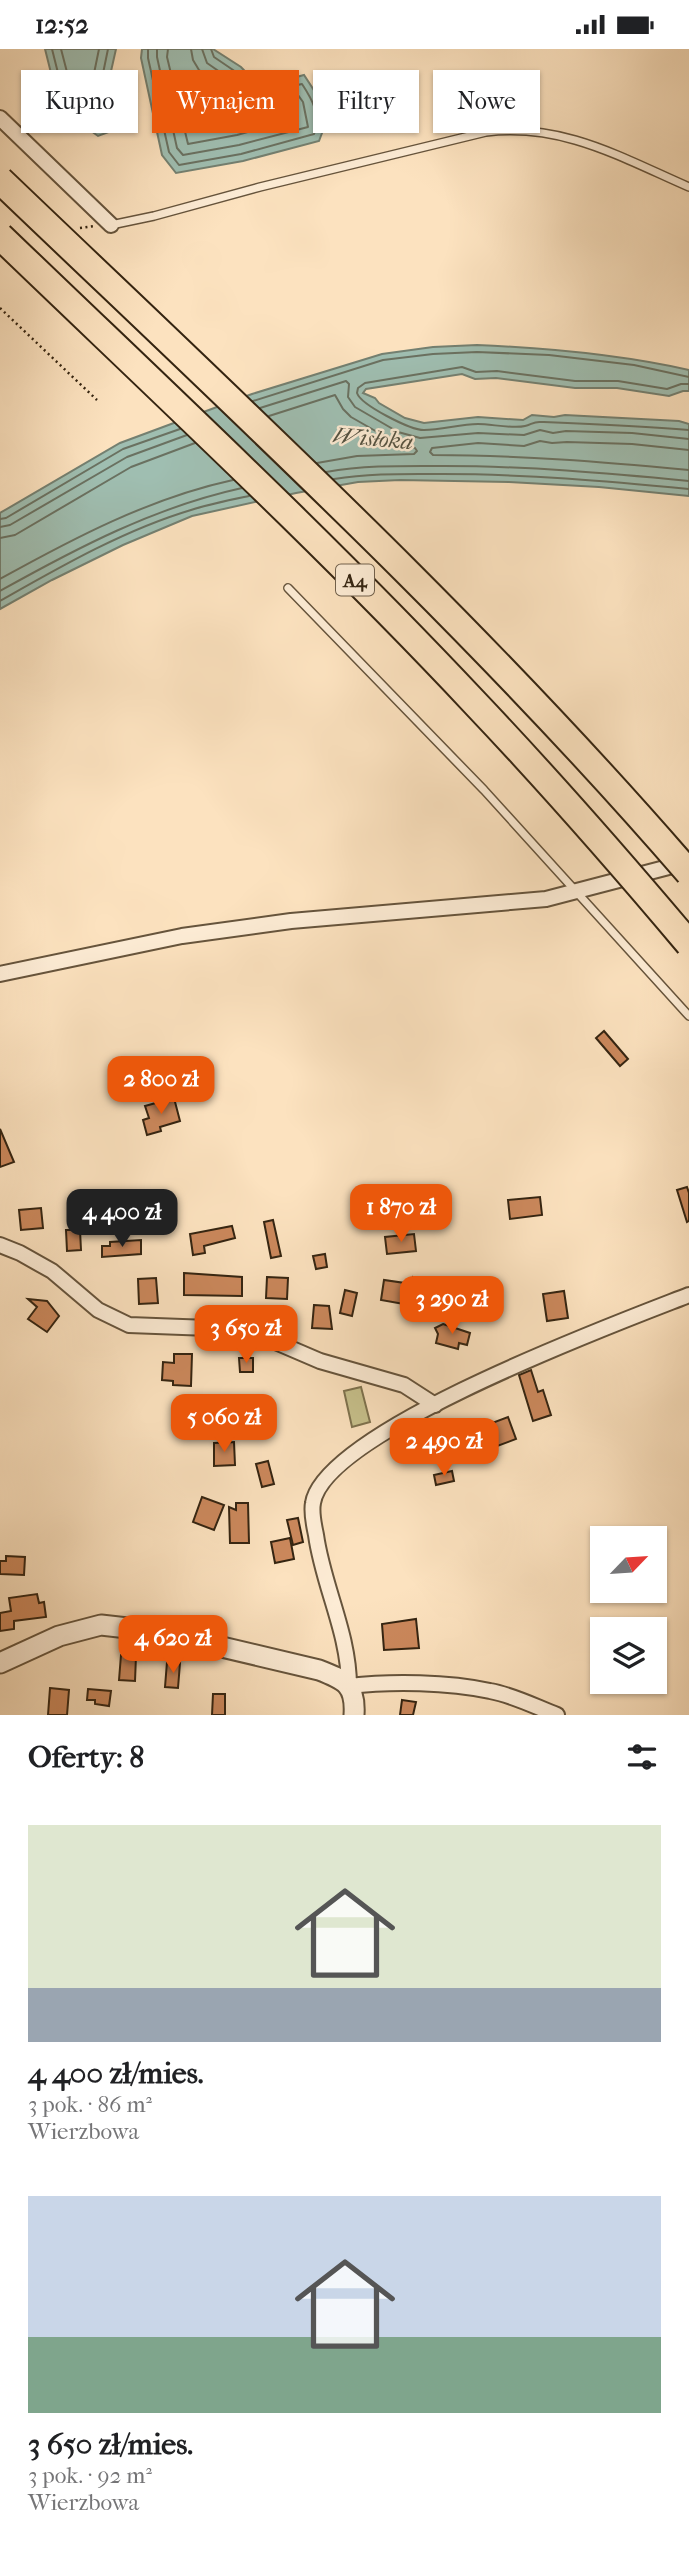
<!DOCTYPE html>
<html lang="pl">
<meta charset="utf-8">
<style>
:root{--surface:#fff;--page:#f2f2f2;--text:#202124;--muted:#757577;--accent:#ea580c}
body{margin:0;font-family:"IM FELL French Canon",serif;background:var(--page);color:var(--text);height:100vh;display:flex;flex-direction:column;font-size:26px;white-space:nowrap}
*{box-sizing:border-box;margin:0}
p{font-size:23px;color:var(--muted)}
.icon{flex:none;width:38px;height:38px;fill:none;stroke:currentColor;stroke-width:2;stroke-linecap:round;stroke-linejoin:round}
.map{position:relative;height:1666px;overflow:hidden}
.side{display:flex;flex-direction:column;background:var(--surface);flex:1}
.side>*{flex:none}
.hud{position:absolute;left:21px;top:21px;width:648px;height:63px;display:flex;gap:14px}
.needle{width:46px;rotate:65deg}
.tools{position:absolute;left:590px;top:1477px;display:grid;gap:14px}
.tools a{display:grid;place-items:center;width:77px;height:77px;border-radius:0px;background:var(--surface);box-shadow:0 2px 5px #0004;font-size:35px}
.price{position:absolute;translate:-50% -60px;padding:0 16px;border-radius:14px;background:var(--accent);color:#fff;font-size:23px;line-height:46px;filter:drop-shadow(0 2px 4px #0008)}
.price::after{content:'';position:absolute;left:50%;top:42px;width:21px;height:16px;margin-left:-10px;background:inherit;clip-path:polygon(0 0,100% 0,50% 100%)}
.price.selected{background:#222;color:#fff}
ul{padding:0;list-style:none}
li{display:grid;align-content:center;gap:14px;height:371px;padding:0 28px}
li span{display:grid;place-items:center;height:217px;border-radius:0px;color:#555}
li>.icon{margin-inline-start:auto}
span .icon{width:126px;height:126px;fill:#fffc;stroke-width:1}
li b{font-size:30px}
h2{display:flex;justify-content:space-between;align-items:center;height:84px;padding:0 28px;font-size:30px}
.pill{padding:0 24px;border-radius:0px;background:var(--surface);box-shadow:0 2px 5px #0004;font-size:24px;line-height:63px}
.pill.selected{background:var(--accent);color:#fff}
.status{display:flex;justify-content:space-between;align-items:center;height:49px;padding:0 35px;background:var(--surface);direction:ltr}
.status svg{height:19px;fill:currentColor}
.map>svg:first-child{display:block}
.green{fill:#c7c18c;stroke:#7e724e;stroke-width:2}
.water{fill:#9fbeb1;stroke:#748071;stroke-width:2}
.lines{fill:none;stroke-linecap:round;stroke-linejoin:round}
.shore{stroke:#6a7161;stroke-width:2}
.building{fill:#cb885c;stroke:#342411;stroke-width:2}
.service-casing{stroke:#66543c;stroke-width:10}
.minor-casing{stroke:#66543c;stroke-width:18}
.tertiary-casing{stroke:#66543c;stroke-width:23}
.path{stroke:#342411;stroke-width:2.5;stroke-dasharray:2 3.5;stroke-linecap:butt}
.service{stroke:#fdecd5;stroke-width:7}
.minor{stroke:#fdecd5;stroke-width:14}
.tertiary{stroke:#fdecd5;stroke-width:19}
.motorway-bridge-casing{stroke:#342411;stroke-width:30;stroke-linecap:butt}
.motorway-bridge{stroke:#fce2bf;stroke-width:26}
.labels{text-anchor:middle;stroke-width:5;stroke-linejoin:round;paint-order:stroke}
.shield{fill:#fdecd5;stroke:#70604c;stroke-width:2}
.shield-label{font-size:19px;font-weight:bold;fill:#342411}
.water-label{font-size:23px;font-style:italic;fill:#545241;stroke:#fdecd5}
</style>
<div class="status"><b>12:52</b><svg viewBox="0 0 49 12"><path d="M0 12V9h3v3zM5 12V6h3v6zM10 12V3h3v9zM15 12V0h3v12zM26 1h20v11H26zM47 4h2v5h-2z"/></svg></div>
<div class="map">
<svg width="689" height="1666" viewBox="0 0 689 1666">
<rect width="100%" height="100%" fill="#fce2bf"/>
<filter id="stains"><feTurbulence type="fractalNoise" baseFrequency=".00286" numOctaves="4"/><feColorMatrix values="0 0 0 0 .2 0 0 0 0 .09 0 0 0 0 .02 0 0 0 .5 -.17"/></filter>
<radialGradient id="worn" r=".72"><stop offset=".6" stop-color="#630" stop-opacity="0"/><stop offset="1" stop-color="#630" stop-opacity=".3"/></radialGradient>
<path class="green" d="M 361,1338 L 370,1373 L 352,1378 L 344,1342 Z"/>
<g class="water">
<path d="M 45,0 L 116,0 L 107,40 L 114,81 L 98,87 L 60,60 Z"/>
<path d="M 142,0 L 213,0 L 241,18 L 260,38 L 304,26 L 317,46 L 325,76 L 319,92 L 243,112 L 176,124 L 162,106 L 141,9 Z"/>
<path d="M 477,296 C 549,299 618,305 689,321 L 689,342 L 683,342 L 669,347 L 617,339 L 575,339 L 496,329 L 475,330 L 462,325 L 366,340 L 363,344 L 375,349 L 379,354 L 405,369 L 424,374 L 478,368 L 523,371 L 532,366 L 554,368 L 565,366 L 679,372 L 689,375 L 689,447 L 599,438 L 509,433 L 400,431 L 358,433 L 296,444 L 192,467 L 123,496 L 52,531 L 0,560 L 0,464 L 120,394 L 252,345 L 382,305 L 433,298 Z"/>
</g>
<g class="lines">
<g class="shore">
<path d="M 52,0 L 66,56 L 99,79 L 106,74 L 100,39 L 108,0"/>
<path d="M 61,0 L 74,50 L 91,63 L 94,60 L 91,39 L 99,0"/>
<path d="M 148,0 L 148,9 L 169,103 L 179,116 L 241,105 L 314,85 C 322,68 312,50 302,35 L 258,45 L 236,23 L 214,8 L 211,0"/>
<path d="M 157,0 L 157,8 L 177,99 L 183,106 L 239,96 L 308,78 L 303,53 L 298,46 L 263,54 L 253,52 L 230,30 L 207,14 L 202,0"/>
<path d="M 168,0 L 167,8 L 188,95 L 237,86 L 295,70 L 291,57 L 262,64 L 246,60 L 224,38 L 199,21 L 193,11 L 191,0"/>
<path d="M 689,335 L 681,335 L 667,340 L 618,332 L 575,332 L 497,322 L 476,323 L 462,318 L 365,334 L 358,339 L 357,344 C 361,356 410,381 424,381 C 442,381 460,375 478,375 C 491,375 513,380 525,377 C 531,376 534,372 541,373 C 590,375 640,377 689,381"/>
<path d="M 253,352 L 383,311 L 433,305 L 477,303 L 549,306 L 634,316 L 689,328"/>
<path d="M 260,359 L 346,332 L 349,335 L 348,348 L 355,358 L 398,383 L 420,389 L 478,384 L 524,386 L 540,381 L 553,384 L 566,382 L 632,384 L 689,390"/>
<path d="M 269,367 L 335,346 L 343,360 L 351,368 L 393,392 L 415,399 L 417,402 L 414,405 L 357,407 L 317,414"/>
<path d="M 689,401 L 632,395 L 567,393 L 552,394 L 540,392 L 524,397 L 478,394 L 432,399 L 430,403 L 433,406 C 520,406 603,413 689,421"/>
<path d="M 326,423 C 366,416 404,417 444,417 C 526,417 607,424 689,432"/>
<path d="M 334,430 C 370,424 405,425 442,425 C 525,425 607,432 689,440"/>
<path d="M 0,470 L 6,469 L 123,400 L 180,380"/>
<path d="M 0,478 L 10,476 L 127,408 L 187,386"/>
<path d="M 0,489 L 15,486 L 131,418 L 195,394"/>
<path d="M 0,530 C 74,489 150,449 233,431"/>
<path d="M 0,542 C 77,499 155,458 242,439"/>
<path d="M 0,552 C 60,518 124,481 191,461 C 210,455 230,451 249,447"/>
</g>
</g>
<g class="building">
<path d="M 604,982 L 628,1010 L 620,1017 L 596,989 Z"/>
<path d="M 174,1049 L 180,1072 L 160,1078 L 161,1082 L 147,1086 L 143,1071 L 149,1069 L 145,1057 Z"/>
<path d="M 0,1080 L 14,1113 L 0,1118 Z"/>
<path d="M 687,1138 L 689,1144 L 689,1172 L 687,1173 L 677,1141 Z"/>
<path d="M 540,1148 L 542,1166 L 510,1170 L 508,1151 Z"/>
<path d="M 41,1159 L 43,1179 L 21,1181 L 19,1161 Z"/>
<path d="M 273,1171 L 281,1207 L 271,1209 L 264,1173 Z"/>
<path d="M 232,1177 L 235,1189 L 204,1197 L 205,1204 L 193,1206 L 190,1185 Z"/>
<path d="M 66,1181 L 80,1181 L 81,1201 L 67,1202 Z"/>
<path d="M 414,1185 L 416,1202 L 387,1205 L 385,1188 Z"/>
<path d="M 141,1191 L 141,1205 L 102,1208 L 102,1197 L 110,1197 L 110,1193 Z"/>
<path d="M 325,1205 L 327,1218 L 316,1220 L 313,1207 Z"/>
<path d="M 184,1224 L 242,1228 L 242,1247 L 184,1246 Z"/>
<path d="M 267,1228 L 288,1229 L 287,1250 L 266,1249 Z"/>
<path d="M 413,1228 L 425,1230 L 421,1258 L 381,1251 L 384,1231 L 412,1235 Z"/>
<path d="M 156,1229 L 158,1254 L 139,1255 L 138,1230 Z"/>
<path d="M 345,1241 L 357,1244 L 352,1267 L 340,1264 Z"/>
<path d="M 564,1242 L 568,1269 L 547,1272 L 543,1245 Z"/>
<path d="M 28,1250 L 47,1252 L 59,1267 L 47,1283 L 28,1270 L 37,1258 Z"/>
<path d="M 314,1256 L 329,1257 L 332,1280 L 312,1279 Z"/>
<path d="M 443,1275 L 470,1284 L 467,1296 L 459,1294 L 458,1300 L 436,1294 L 438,1285 L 435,1279 Z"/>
<path d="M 174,1305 L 192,1305 L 191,1337 L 173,1336 L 173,1332 L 162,1331 L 163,1313 L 174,1314 Z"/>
<path d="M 239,1309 L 253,1309 L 253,1323 L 240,1323 Z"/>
<path d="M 531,1321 L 538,1343 L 543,1341 L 551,1366 L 533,1372 L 519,1326 Z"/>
<path d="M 508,1368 L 516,1390 L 492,1399 L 484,1377 Z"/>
<path d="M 451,1385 L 453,1395 L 430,1400 L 428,1389 Z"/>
<path d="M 234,1393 L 235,1416 L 214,1417 L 214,1394 Z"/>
<path d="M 268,1412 L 274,1435 L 262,1438 L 256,1415 Z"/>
<path d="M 452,1422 L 454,1432 L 436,1436 L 434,1426 Z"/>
<path d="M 202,1448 L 224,1456 L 214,1481 L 193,1473 Z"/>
<path d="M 236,1454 L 248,1454 L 249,1494 L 230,1494 L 229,1458 L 236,1461 Z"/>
<path d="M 298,1469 L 303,1493 L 293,1496 L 287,1471 Z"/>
<path d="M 290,1489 L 294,1510 L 275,1514 L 271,1493 Z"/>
<path d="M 6,1507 L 25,1508 L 24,1526 L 0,1525 L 0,1512 L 6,1512 Z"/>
<path d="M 37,1545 L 39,1554 L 44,1553 L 46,1568 L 14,1572 L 14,1580 L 0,1582 L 0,1564 L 11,1562 L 9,1549 Z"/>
<path d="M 416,1570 L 419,1599 L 384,1601 L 382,1575 Z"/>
<path d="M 121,1606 L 136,1607 L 135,1632 L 119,1631 Z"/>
<path d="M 167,1613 L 180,1614 L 178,1639 L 165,1638 Z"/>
<path d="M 50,1639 L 69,1641 L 67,1666 L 48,1666 Z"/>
<path d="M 88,1640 L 111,1642 L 109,1657 L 95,1655 L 95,1651 L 87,1651 Z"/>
<path d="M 213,1645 L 225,1645 L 225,1666 L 212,1666 Z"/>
<path d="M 402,1651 L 416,1653 L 413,1666 L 400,1666 Z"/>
</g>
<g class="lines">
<g class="service-casing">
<g id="service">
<path d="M 111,176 L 154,167 L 260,138 L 486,83 C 563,74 620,108 689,138"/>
<path d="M 288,539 L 484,741 L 689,967"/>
</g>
</g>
<g class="minor-casing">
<g id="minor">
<path d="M 0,69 L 111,176"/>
<path d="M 0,925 L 182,887 L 291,872 L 546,850 L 684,814"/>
<path d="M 0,1196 L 20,1204 L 52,1222 L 98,1261 L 129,1276 L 236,1280 L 264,1288 L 320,1312 L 404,1336 L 435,1356"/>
<path d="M 557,1666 C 536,1658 513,1646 490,1642 C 448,1633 392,1632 349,1637 C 349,1584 323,1537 316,1486 C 314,1476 311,1464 313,1454 C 324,1382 620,1273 689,1246"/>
</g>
</g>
<g class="tertiary-casing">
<path id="tertiary" d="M 0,1614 L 59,1587 L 101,1576 L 154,1582 L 319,1621 C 345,1631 356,1636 354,1666"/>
</g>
<g class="path">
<path d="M 80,179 L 94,177"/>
<path d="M 0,259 L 97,351"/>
</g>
<use href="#service" class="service"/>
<use href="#minor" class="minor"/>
<use href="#tertiary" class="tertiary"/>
<g class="motorway-bridge-casing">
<g id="motorway-bridge">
<path d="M 0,131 C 235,356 476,577 689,824"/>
<path d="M 0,187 C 160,341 323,492 475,654 C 549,732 620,813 689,895"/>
</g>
</g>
<use href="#motorway-bridge" class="motorway-bridge"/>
</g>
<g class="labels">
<rect class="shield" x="336" y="515.5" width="38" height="31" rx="5"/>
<g class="shield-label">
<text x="355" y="538">A4</text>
</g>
<g class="water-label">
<text transform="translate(373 389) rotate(5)" y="8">Wisłoka</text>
</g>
</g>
<rect width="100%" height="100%" filter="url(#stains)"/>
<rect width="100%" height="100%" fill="url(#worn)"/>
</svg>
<div class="tools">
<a><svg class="needle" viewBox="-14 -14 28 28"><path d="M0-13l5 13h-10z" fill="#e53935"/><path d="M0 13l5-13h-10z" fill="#757577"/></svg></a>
<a><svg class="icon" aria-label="layers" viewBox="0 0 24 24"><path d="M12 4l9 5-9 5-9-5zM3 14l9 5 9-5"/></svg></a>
</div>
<b class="price" style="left:161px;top:1067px">2 800 zł</b>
<b class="price" style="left:401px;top:1195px">1 870 zł</b>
<b class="price selected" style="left:122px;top:1200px">4 400 zł</b>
<b class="price" style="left:452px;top:1287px">3 290 zł</b>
<b class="price" style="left:246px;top:1316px">3 650 zł</b>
<b class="price" style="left:224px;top:1405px">5 060 zł</b>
<b class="price" style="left:444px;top:1429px">2 490 zł</b>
<b class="price" style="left:173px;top:1626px">4 620 zł</b>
<div class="hud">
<a class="pill">Kupno</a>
<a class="pill selected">Wynajem</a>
<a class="pill">Filtry</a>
<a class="pill">Nowe</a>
</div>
</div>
<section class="side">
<h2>Oferty: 8<svg class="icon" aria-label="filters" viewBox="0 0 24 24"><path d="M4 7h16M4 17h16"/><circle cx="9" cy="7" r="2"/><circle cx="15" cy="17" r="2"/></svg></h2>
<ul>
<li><span style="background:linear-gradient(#dfe7d0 75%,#9aa5b1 0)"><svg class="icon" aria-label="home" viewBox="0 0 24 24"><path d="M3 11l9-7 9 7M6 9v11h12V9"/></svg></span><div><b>4 400 zł/mies.</b><p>3 pok. · 86 m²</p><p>Wierzbowa</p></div></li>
<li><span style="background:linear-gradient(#c9d6e8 65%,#7fa58c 0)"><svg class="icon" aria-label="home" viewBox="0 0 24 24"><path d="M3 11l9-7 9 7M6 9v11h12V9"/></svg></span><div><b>3 650 zł/mies.</b><p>3 pok. · 92 m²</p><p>Wierzbowa</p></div></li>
</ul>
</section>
